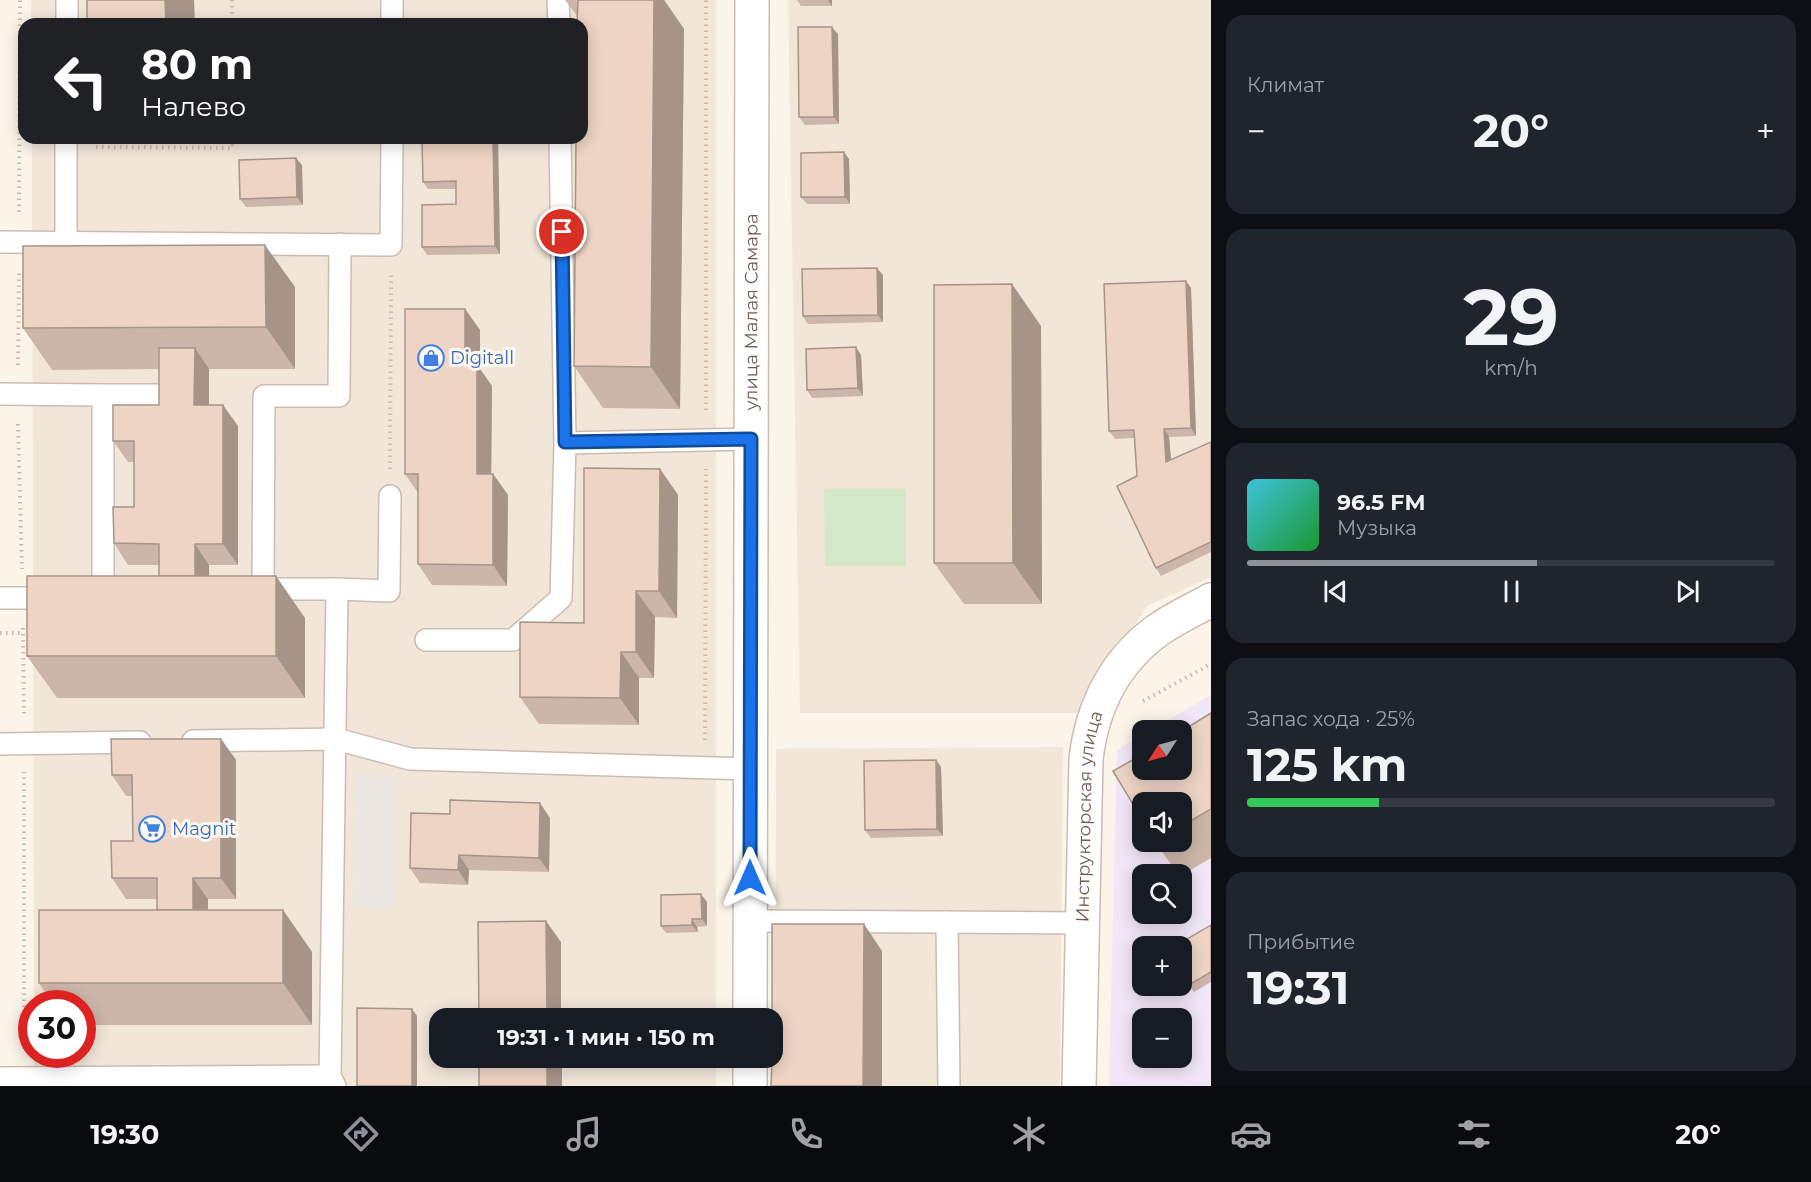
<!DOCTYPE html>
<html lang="ru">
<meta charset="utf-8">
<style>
body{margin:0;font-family:Montserrat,sans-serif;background:#20242c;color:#f1f3f6;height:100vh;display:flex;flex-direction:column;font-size:22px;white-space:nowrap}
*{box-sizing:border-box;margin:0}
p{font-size:20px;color:#9ea1a6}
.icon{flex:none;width:33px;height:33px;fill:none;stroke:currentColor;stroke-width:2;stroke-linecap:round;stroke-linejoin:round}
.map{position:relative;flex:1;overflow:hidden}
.details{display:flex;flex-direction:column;gap:15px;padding:15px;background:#0d0f14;width:600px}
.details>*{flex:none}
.top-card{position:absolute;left:18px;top:18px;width:570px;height:126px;border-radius:18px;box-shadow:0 3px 15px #0003;background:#202124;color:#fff;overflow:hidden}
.needle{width:39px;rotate:234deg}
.buttons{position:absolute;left:1132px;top:720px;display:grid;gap:12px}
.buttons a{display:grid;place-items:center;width:60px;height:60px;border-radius:12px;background:#171b24;box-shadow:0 3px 15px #0003;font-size:30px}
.speed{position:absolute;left:18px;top:990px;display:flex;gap:12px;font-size:30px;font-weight:700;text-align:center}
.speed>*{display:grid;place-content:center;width:78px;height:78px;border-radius:50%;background:#171b24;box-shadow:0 3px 15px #0003;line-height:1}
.speed .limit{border:9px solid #d22;background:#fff;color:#111}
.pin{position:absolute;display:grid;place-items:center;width:51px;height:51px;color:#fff;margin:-26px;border:3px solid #fff;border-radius:50%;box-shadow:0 2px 6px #0007}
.me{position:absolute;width:66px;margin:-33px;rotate:0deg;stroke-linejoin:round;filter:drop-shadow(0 0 4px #0008)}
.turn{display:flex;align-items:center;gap:21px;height:126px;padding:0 24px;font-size:27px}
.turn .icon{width:78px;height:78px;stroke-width:2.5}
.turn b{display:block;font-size:42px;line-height:51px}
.big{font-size:45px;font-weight:700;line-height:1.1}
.details .card{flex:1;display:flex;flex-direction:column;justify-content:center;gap:9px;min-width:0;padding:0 21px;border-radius:18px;background:#20242c}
.details .dial{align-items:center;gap:0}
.dial b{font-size:78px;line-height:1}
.song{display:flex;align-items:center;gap:18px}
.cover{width:72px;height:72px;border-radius:9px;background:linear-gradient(135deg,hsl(190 70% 55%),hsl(130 70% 35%))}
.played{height:6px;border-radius:3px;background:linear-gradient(90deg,#8c9099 55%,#363941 55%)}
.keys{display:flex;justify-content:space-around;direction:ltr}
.heat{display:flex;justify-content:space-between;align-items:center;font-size:33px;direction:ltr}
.charge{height:9px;border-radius:4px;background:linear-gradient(90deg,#34c759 25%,#363941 0)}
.trip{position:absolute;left:429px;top:1008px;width:354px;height:60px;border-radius:18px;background:#171b24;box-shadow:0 3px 15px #0003;font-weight:700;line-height:60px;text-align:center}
.tab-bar{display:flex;height:96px;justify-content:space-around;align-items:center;background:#090b0e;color:#9ea1a6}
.tab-bar .icon{width:42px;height:42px}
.tab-bar .current{color:#8c9099}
.tab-bar b{font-size:27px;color:#f1f3f6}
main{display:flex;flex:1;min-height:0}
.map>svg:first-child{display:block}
.residential{fill:#f1e6d8;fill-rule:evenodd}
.industrial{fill:#ece7e2}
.education{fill:#f1e6f7;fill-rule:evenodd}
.green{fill:#d5e7c9}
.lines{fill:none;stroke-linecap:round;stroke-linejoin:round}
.service-casing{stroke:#ccbcb0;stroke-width:24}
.minor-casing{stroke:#ccbcb0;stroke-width:36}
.path{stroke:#d2b7a7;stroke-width:4;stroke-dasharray:1.5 4.5;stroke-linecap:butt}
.service{stroke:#fff;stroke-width:21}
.minor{stroke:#fff;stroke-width:33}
.wall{fill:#ccb6a9}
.shaded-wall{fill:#a69489}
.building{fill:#edd4c4;stroke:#a69489;stroke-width:1.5}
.route-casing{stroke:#114b97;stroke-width:15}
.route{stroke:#1a73e8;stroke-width:10}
.labels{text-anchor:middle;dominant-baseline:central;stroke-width:6;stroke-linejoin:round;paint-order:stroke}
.street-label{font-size:18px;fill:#735b4f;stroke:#fdf8ef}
.shop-label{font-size:18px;fill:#366cbe;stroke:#fdf8ef;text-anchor:start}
</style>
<main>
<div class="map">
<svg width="1211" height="1086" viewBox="0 0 1211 1086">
<rect width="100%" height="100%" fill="#faf4e9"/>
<g class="residential">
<path d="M 31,0 L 716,0 L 716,1018 L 440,1018 L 440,1058 L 716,1058 L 716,1086 L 34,1086 L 34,1055 L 82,1054 L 82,1004 L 34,1003 L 32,138 L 582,138 L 582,24 L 31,24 ZM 355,775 L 394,908 L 353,906 Z"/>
<polygon points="788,0 1211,0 1211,577 1147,606 1080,713 800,713"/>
<polygon points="1063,747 1060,1086 775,1086 776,749"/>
</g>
<polygon class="industrial" points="355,775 397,776 395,908 353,907"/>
<path class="education" d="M 1211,695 L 1211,1086 L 1109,1086 L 1117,750 L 1143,735 L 1143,770 L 1182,770 L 1182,730 L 1151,730 ZM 1143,802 L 1182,802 L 1182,842 L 1143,842 ZM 1143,874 L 1182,874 L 1182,914 L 1143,914 ZM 1143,946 L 1182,946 L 1182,986 L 1143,986 ZM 1143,1018 L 1182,1018 L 1182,1058 L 1143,1058 Z"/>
<polygon class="green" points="824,489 906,489 906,566 825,566"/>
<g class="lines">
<g class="service-casing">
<g id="service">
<polyline points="558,0 559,24"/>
<polyline points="67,24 67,0"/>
<polyline points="392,24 392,0"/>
<polyline points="0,242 391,245 392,138"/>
<polyline points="66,243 66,138"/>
<polyline points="0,394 103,395 103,598 97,598"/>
<polyline points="103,395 156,395"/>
<polyline points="565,443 751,439"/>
<polyline points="337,589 389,591 390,496"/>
<polyline points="0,598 53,598"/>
<polyline points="426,640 513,640 561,598 565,443 560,138"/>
<polyline points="193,741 336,739 410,759 750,769"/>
<polyline points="0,744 140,742"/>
<polyline points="750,921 1082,923"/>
<polyline points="947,922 949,1086"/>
<polyline points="0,1078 330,1076"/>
<polyline points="335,1086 330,1076 337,589 263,589 264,396 339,396 340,244"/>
</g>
</g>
<g class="minor-casing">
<g id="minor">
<path id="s1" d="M 750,1018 L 752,0"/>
<polyline points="750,1086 750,1058"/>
<path id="s2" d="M 1079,1086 L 1086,759 C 1092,707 1115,661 1158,630 C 1175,618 1193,610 1211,600"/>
</g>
</g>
<g class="path">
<polyline points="232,0 232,24"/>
<polyline points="96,147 232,148 232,138"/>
<polyline points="19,212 20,0"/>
<polyline points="18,365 19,271"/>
<polyline points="706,410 706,0"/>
<polyline points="18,424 22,569"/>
<polyline points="390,469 391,275"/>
<polyline points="23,628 24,716"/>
<polyline points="0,633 23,633"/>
<polyline points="1143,701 1211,664"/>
<polyline points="705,740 706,469"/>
<polyline points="24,1049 24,772"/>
</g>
<use href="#service" class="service"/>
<use href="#minor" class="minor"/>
</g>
<g class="wall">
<polygon points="565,0 664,0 684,29 680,409 603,408 574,366 578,17"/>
<polygon points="797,0 832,0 832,6 801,6"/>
<polygon points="838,34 839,124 805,125 799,117"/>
<polygon points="422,138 498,138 500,254 427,255 422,247 456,204 456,189 428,189 423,182"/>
<polygon points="849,159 850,204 807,204 801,197"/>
<polygon points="302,165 303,205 246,207 240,199"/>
<polygon points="883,275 883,322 808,324 803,316"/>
<polygon points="1186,281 1191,288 1196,436 1169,437 1171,460 1211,442 1211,552 1161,576 1156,568 1137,476 1134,438 1115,439 1109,431"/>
<polygon points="295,287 295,369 209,369 209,405 238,426 238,565 209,565 209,576 305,618 305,698 57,698 27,656 159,576 159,565 128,565 114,543 134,507 134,462 128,462 113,441 159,405 159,369 52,370 23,328"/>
<polygon points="465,309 480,330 480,369 492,386 491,474 493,474 508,495 507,586 432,585 418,564 418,493 405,474"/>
<polygon points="1041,326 1042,604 964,604 934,563"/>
<polygon points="861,355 863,396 812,398 807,390"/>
<polygon points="660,469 678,495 677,618 655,617 654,678 639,678 639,725 539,724 520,697 584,623"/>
<polygon points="1211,713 1211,858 1182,875 1182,874 1178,874 1155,842 1182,842 1182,802"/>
<polygon points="221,739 236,760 236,899 208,899 208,910 283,910 312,952 312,1025 82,1025 82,1004 53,1004 39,983 157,910 157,899 126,899 112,878 133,841 132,796 126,796 112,775"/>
<polygon points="936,760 941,767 943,836 871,838 865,830"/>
<polygon points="550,818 549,872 469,870 468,885 420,883 410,868"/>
<polygon points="707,902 707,926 697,927 698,932 666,933 661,926"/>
<polygon points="1211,925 1211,982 1194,992 1189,985"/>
</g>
<g class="shaded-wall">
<polygon points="165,0 194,0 195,24 166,24"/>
<polygon points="654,0 664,0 684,29 680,409 651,367"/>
<polygon points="828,0 832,0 832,6"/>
<polygon points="832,27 838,34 839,124 834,117"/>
<polygon points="493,138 498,138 500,254 495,246"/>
<polygon points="844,152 849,159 850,204 845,197"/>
<polygon points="296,158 302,165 303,205 297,197"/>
<polygon points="265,245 295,287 295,369 266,327"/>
<polygon points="877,268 883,275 883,322 878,315"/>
<polygon points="1186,281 1191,288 1196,436 1191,428"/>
<polygon points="1012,284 1041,326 1042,604 1013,563"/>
<polygon points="465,309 480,330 480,369 492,386 491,496 477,474 465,365"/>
<polygon points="856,347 861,355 863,396 858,388"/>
<polygon points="195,348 209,369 209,426 194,405"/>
<polygon points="223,405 238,426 238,565 223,544"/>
<polygon points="1164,429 1169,437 1172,470 1166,462"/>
<polygon points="660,469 678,495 677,618 659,591"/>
<polygon points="493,474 508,495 507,586 493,565"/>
<polygon points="195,544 209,565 210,618 195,597"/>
<polygon points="276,576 305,618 305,698 276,656"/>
<polygon points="636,591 655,617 654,678 636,652"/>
<polygon points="621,652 639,678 639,725 620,698"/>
<polygon points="221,739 236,760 236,899 221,878"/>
<polygon points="936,760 941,767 943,836 937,829"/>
<polygon points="540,803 550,818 549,872 539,858"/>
<polygon points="459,855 469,870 468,885 458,870"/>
<polygon points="193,878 208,899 208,952 193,931"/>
<polygon points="701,894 707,902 707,926 702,919"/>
<polygon points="283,910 312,952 312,1025 283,983"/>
<polygon points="692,919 697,927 698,932 692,925"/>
<polygon points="546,921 561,942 561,1018 547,1018"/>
<polygon points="864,924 882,951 882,1086 863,1086"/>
<polygon points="412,1009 417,1016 417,1086 412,1086"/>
<rect x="547" y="1058" width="15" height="28"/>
</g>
<g class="building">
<polygon points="87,0 165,0 166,24 87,24"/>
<polygon points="578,0 654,0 651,367 574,366 576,138 582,138 582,24 577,24"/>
<polygon points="798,27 832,27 834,117 799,117"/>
<polygon points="422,138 493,138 495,246 422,247 422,205 456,204 456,181 423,182"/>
<polygon points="844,152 845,197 801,197 801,153"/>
<polygon points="296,158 297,197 240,199 239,160"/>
<polygon points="265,245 266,327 23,328 23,246"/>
<polygon points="877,268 878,315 803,316 802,269"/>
<polygon points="1186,281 1191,428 1164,429 1166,462 1211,442 1211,542 1156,568 1117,486 1137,476 1134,430 1109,431 1104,284"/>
<polygon points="1012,284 1013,563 934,563 934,285"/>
<polygon points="405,309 465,309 465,365 477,365 477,474 493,474 493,565 418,564 418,474 405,474"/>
<polygon points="856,347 858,388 807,390 806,349"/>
<polygon points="159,348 195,348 194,405 223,405 223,544 195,544 195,576 159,576 159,544 114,543 113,507 134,507 134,441 113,441 113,405 159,405"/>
<polygon points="584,468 660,469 659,591 636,591 636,652 621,652 620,698 520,697 520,622 584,623"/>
<rect x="27" y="576" width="249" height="80"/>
<polygon points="1211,713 1211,809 1182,826 1182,802 1143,802 1143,821 1113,771 1143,754 1143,770 1182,770 1182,731"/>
<polygon points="111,739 221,739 221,878 193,878 193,910 157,910 157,878 112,878 111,841 133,841 132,775 112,775"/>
<polygon points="936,760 937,829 865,830 864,761"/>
<polygon points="450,800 540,803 539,858 459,855 458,870 410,868 411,813 450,814"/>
<polygon points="701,894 702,919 692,919 692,925 661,926 661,895"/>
<rect x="39" y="910" width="244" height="73"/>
<polygon points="546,921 547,1018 479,1018 478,922"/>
<polygon points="772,924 864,924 863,1086 771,1086 772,1058"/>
<polygon points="1211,925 1211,972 1189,985 1182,972 1182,946 1175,946"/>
<polygon points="357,1008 412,1009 412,1086 357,1086"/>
<rect x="479" y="1058" width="68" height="28"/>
</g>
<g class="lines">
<g class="route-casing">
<polyline id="route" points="562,232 565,442 751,439 750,878"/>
</g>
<use href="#route" class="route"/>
</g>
<defs>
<g id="shop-ring" transform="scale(1.35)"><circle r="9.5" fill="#fdf8ef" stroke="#3f7fe0" stroke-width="1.5"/><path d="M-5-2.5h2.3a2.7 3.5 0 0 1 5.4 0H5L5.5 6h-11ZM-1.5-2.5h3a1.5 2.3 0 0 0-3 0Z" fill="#3f7fe0"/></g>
<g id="supermarket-ring" transform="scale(1.35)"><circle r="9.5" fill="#fdf8ef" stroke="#3f7fe0" stroke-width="1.5"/><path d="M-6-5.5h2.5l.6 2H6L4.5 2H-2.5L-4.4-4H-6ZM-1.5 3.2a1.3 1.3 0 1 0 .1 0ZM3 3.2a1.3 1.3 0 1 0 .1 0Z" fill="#3f7fe0"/></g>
</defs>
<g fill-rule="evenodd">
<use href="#shop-ring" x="431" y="358"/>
<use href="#supermarket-ring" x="152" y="829"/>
</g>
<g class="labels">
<g class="street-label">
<text stroke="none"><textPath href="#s1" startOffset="706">улица Малая Самара</textPath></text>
<text stroke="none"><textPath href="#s2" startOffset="270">Инструкторская улица</textPath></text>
</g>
<g class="shop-label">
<text x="450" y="358">Digitall</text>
<text x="172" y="829">Magnit</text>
</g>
</g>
</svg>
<div class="buttons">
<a><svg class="needle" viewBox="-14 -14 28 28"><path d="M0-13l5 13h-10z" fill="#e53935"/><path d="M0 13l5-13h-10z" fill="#9ea1a6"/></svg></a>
<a><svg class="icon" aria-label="sound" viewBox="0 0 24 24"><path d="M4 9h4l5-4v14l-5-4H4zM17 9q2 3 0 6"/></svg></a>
<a><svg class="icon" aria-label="search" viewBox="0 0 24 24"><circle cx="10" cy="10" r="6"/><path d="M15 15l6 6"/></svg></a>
<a>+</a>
<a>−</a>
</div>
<div class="speed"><div class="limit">30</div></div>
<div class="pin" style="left:562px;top:232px;background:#d93025"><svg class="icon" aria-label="arrive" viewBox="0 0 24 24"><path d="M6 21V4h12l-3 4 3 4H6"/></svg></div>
<svg class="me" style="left:750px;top:878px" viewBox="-20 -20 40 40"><path d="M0-17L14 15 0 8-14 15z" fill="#1a73e8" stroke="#fff" stroke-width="4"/></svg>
<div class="trip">19:31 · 1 мин · 150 m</div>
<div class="top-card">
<div class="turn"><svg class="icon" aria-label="left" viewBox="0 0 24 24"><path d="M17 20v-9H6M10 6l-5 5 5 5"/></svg><div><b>80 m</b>Налево</div></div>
</div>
</div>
<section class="details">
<div class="card"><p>Климат</p>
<div class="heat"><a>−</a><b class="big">20°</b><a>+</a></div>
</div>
<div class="card dial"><b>29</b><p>km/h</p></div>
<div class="card">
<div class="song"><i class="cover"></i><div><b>96.5 FM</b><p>Музыка</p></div></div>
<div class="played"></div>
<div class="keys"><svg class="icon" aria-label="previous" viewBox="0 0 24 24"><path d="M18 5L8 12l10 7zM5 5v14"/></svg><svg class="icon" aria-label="pause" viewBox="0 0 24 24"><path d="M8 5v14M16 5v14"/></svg><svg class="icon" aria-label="next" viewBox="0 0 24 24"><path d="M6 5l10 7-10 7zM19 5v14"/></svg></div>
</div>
<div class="card"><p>Запас хода · 25%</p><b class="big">125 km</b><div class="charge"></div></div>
<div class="card"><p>Прибытие</p><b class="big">19:31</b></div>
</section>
</main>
<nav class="tab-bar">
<b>19:30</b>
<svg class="icon current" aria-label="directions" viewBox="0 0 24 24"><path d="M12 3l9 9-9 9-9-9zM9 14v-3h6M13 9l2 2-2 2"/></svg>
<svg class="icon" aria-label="music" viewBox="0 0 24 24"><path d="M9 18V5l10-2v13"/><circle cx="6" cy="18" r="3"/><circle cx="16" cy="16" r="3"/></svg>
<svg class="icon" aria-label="phone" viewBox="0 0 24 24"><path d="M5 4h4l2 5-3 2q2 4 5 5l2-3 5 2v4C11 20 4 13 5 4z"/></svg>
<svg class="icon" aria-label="climate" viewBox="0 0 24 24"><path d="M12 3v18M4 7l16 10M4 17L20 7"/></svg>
<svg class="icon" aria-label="car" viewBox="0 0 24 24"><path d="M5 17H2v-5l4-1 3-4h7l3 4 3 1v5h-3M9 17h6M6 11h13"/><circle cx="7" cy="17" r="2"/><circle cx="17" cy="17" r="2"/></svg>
<svg class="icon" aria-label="filters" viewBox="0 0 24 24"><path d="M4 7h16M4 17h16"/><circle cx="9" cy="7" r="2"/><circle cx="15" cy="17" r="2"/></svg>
<b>20°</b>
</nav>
